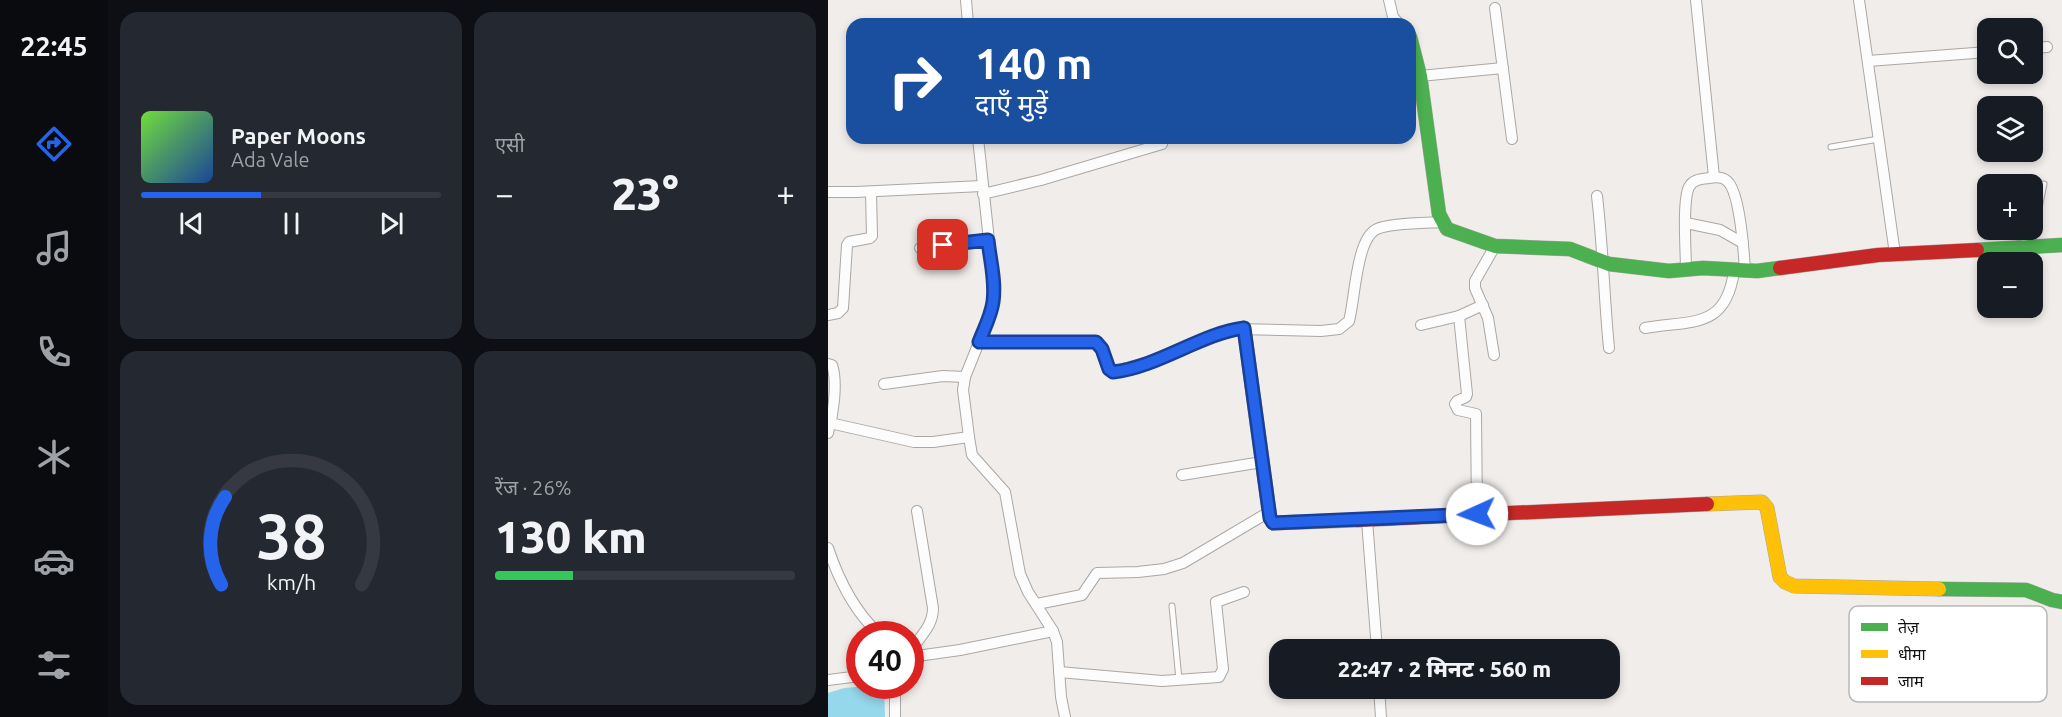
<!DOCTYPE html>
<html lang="hi">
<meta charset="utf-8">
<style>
body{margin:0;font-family:Ubuntu,"Noto Sans Devanagari",sans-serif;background:#242831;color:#f1f3f6;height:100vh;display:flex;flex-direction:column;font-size:22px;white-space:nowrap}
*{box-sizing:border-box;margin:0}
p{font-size:20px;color:#9ea1a6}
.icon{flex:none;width:33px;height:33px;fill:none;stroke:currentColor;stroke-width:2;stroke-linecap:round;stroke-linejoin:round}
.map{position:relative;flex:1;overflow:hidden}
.sheet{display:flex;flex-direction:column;gap:12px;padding:12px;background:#0d0f14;width:720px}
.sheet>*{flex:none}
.hud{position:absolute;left:18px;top:18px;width:570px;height:126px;border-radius:18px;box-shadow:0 3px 9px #0003;background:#1a4fa0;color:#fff;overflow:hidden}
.buttons{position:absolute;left:1149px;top:18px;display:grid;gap:12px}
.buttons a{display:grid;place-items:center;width:66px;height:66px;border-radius:12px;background:#171b24;box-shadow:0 3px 9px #0003;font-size:30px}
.speed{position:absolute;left:18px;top:621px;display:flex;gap:12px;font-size:30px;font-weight:700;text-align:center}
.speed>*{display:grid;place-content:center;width:78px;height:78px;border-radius:50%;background:#171b24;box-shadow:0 3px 9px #0003;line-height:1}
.speed .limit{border:9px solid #d22;background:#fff;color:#111}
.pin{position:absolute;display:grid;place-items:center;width:51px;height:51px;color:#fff;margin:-26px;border-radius:12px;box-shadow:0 3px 9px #0006}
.me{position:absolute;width:66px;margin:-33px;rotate:268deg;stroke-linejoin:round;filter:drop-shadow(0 0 4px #0008)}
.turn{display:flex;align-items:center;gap:21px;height:126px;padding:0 30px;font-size:27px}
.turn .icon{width:78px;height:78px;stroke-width:2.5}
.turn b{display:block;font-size:42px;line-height:51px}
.big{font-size:45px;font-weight:800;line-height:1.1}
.sheet .card{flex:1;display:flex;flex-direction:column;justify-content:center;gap:9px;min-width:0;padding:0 21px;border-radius:18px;background:#242831}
.sheet .dial{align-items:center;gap:0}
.dial svg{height:156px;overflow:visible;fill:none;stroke:#363941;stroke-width:7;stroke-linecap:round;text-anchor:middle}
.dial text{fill:#f1f3f6;stroke:none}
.song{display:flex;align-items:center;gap:18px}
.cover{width:72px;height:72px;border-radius:9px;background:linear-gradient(135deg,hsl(100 70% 55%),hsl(220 70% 35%))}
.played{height:6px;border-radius:3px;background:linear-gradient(90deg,#2563eb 40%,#363941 40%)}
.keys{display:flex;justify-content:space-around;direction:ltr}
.heat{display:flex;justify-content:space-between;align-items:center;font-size:33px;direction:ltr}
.charge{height:9px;border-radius:4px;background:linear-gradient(90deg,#34c759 26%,#363941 0)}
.sheet .tiles{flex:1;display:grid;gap:12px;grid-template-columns:repeat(2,1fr)}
.trip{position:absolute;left:441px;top:639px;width:351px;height:60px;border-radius:18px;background:#171b24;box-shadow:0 3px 9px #0003;font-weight:800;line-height:60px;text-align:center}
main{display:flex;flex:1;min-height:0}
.tab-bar{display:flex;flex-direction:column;width:108px;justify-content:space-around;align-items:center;background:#090b0e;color:#9ea1a6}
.tab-bar .icon{width:42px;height:42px}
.tab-bar .on{color:#2563eb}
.tab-bar b{font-size:27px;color:#f1f3f6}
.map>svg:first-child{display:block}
.water{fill:#95d7eb}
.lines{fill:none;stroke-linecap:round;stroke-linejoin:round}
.lane-casing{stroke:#aaa7a5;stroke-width:7}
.street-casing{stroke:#aaa7a5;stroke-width:12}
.fast-casing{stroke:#aaa7a5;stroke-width:15}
.slow-casing{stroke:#aaa7a5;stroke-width:15}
.jam-casing{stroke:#aaa7a5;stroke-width:15}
.lane{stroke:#fdfcfc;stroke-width:5}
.street{stroke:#fdfcfc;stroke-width:10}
.fast{stroke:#4caf50;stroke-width:14}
.slow{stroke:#ffc107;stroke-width:14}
.jam{stroke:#c62828;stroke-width:14}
.route-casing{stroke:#184099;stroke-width:15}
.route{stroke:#2563eb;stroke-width:10}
.key{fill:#fff;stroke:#b8b8b7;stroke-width:1.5}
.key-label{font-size:16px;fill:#13110f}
</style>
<main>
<nav class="tab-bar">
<b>22:45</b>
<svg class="icon on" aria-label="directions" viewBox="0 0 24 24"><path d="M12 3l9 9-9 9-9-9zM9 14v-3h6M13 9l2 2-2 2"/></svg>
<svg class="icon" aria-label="music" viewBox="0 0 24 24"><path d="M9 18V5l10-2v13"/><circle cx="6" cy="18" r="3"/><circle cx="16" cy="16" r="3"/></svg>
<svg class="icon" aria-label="phone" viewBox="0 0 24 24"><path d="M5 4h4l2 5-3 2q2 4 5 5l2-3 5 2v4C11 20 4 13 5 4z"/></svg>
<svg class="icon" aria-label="climate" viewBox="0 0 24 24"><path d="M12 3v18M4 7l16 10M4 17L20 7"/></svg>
<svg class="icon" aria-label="car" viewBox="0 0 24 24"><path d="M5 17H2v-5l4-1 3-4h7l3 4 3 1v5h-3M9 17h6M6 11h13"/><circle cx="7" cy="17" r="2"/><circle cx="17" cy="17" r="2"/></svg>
<svg class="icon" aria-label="filters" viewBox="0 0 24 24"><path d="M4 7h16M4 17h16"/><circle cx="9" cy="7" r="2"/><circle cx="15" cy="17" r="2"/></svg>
</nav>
<section class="sheet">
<div class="tiles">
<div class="card">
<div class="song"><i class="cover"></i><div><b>Paper Moons</b><p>Ada Vale</p></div></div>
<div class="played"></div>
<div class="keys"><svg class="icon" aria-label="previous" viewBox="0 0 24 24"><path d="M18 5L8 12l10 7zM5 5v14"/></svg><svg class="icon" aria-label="pause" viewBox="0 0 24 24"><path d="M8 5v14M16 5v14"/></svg><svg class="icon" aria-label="next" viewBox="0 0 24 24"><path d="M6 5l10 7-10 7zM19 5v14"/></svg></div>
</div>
<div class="card"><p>एसी</p>
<div class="heat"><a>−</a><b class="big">23°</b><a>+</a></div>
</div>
<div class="card dial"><svg viewBox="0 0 100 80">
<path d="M14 69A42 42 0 1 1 86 69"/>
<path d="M14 69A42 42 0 0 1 16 24" stroke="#2563eb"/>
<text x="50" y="56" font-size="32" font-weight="700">38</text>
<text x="50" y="72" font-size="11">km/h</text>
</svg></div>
<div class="card"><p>रेंज · 26%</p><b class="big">130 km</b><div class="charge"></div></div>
</div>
</section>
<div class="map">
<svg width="1234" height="717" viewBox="0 0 1234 717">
<rect width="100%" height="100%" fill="#f0edea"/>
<polygon class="water" points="40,686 56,686 57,717 0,717 0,693 16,688"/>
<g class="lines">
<g class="lane-casing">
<g id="lane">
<polyline points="1003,147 1051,139"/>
<polyline points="1204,227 1209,218 1216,184"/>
<polyline points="1193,246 1203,230"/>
<polyline points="344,606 351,680"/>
</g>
</g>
<g class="street-casing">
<g id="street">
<polyline points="138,0 140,24"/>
<polyline points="561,0 565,17 571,24"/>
<polyline points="868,0 886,177"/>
<polyline points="1031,0 1067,254"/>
<polyline points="667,8 684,139"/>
<polyline points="1204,48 1219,47"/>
<polyline points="1040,61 1160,52"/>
<polyline points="592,76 675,68"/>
<polyline points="150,138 166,287 162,315 137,377 135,390 141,437 144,455 177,492 192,574 200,592 225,631 229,642 233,697 237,717"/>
<polyline points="0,192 28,192 154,186"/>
<polyline points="155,194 213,180 334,144"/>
<path d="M 769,196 C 775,247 776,297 781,348"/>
<polyline points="858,223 892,230 915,243"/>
<polyline points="92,248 160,240"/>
<path d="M 858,270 C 858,252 854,201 861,187 C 865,179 874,179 881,178 C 887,177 895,177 899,181 C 912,191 916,254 917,271"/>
<polyline points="0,315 10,313 15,308 19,245 21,242 42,238 44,236 43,192"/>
<polyline points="631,316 639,394 638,397 629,401 627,404 630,410 648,414 649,514"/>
<polyline points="593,325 631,316 655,305"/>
<path d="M 817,328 C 865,320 898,329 906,271"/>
<path d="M 151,342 L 268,343 L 274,349 L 281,369 L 285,372 L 337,357 L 407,329 L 493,331 L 511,329 L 521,321 C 527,300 528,238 549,229 C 562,223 599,223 615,222"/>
<polyline points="666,355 660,318 647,288 647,281 667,246"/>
<path d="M 0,364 L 4,365 C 10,383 5,415 0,433"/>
<polyline points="56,384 115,376 137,377"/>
<polyline points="2,423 86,442 105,442 141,437"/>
<polyline points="354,475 434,462"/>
<polyline points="539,520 549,650"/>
<path d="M 0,548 C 11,581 26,611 51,634"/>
<polyline points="209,604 254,595 269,573 310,572 336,569 355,563 441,512"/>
<path d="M 82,652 C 91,637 105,627 105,608 L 89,511"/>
<polyline points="82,657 132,650 225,631"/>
<polyline points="231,672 334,681 391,677 395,669 388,602 416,592"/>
<polyline points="0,680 32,676"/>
<polyline points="551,688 553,717"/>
<polyline points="67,717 67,686"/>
</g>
</g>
<g class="fast-casing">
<g id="fast">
<polyline points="582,37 592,76 611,214 619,229 667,246 742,249 781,264 841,271 875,268 929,271 952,268"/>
<polyline points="1149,250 1234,245"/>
<polyline points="1111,589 1198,590 1224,600 1234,602"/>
</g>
</g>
<g class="slow-casing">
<g id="slow">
<polyline points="416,328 442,518 445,523 530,520"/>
<polyline points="879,504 934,502 939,508 952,577 957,582 966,586 1111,589"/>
</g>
</g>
<g class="jam-casing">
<g id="jam">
<polyline points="952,268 1050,255 1149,250"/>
<polyline points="530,520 879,504"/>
</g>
</g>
<use href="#lane" class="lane"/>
<use href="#street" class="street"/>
<use href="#fast" class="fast"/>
<use href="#slow" class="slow"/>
<use href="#jam" class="jam"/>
</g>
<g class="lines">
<g class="route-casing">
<path id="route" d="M 115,245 L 160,240 C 162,260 168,281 165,302 C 163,316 156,329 151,342 L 268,342 L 274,349 L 281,369 L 285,372 C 330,367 374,333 416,328 L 442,518 L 445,523 L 649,514"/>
</g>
<use href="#route" class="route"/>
</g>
<rect x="1021" y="606" width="198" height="96" rx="9" class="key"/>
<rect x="1033" y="623" width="27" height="8" fill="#4caf50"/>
<rect x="1033" y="650" width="27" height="8" fill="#ffc107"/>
<rect x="1033" y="677" width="27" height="8" fill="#c62828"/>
<g class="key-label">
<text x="1070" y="633">तेज़</text>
<text x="1070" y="660">धीमा</text>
<text x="1070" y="687">जाम</text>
</g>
</svg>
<div class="buttons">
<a><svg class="icon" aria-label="search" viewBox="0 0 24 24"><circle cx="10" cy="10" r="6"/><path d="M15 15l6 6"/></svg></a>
<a><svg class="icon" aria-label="layers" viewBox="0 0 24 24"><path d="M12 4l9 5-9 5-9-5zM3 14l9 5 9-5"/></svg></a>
<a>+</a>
<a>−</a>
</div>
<div class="speed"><div class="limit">40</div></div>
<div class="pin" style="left:115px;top:245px;background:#d93025"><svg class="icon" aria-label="arrive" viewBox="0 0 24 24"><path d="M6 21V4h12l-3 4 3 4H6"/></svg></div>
<svg class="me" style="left:649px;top:514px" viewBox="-20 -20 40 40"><circle r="19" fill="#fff"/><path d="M0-13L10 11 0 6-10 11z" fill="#2563eb"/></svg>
<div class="trip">22:47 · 2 मिनट · 560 m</div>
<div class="hud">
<div class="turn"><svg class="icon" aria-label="right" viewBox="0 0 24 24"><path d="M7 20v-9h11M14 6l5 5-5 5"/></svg><div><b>140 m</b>दाएँ मुड़ें</div></div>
</div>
</div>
</main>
